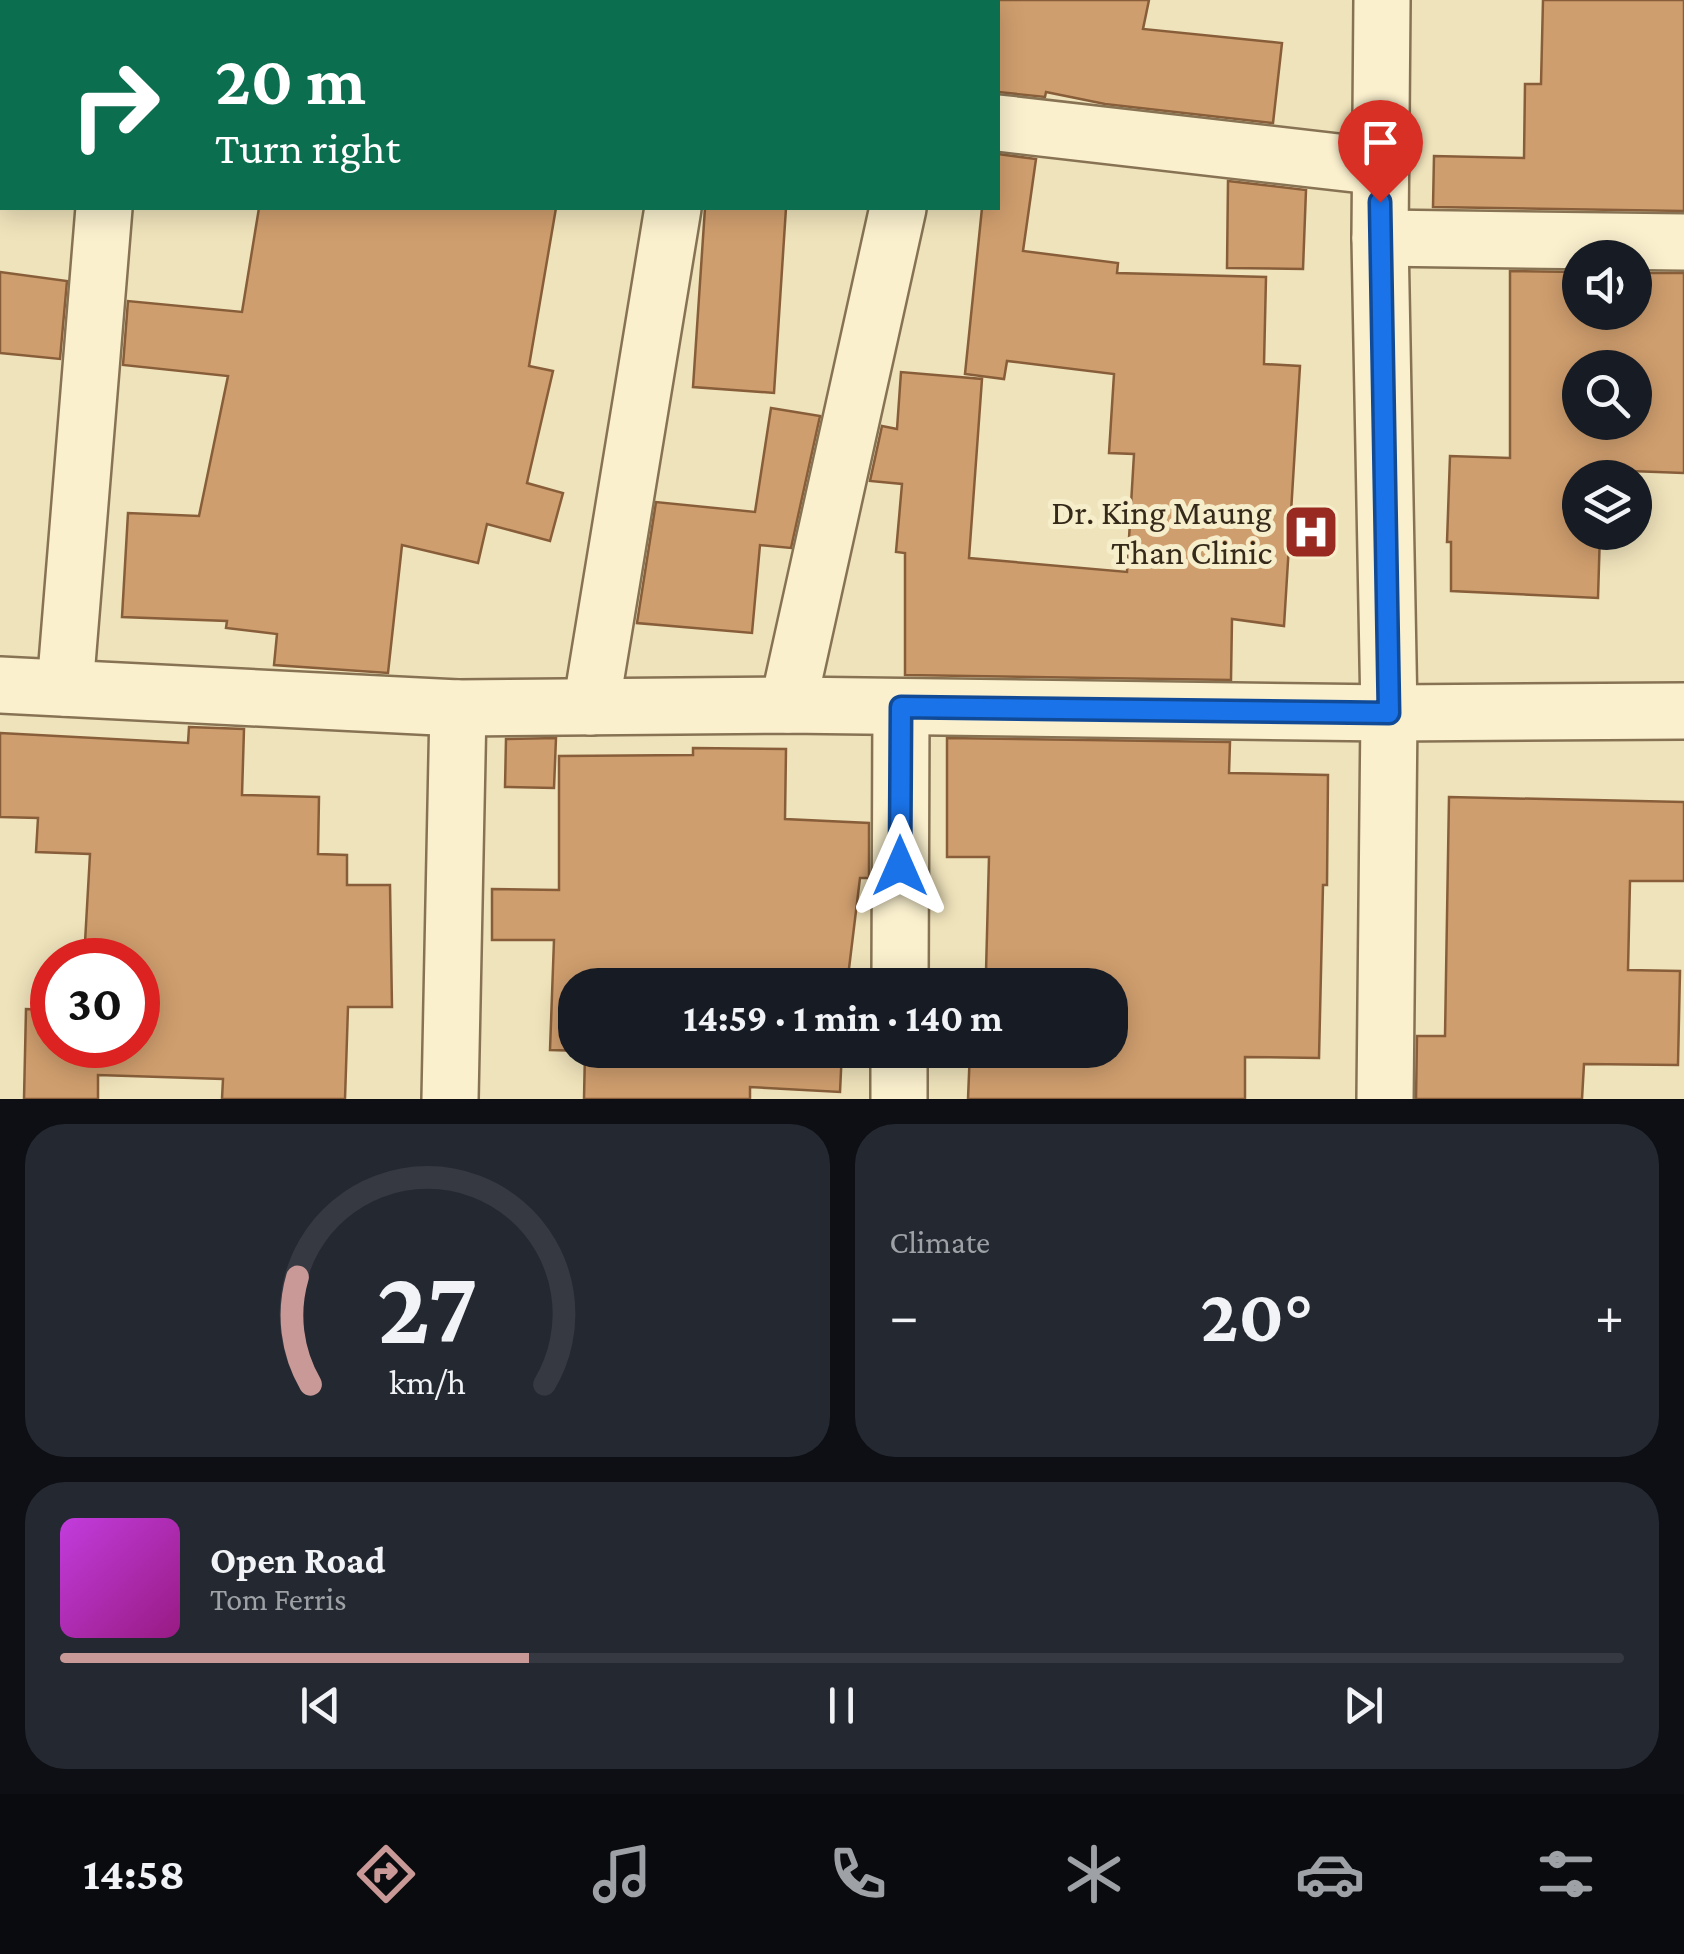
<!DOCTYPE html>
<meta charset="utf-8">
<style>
body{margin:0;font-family:"Crimson Pro",serif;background:#242831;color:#f1f3f6;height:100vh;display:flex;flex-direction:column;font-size:38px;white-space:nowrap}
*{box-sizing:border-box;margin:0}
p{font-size:32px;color:#9ea1a6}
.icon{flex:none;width:55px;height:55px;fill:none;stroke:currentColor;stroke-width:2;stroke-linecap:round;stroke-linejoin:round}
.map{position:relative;height:1099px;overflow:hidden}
.sheet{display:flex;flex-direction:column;gap:25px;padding:25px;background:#0d0f14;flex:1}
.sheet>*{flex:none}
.banner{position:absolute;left:0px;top:0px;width:1000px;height:210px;box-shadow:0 5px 25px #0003;background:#0b6e4f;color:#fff;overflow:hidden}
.tools{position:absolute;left:1562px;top:240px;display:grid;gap:20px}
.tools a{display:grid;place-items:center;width:90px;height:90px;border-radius:50%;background:#171b24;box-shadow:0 5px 25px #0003;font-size:50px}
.speed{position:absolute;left:30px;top:938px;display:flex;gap:20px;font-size:50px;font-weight:700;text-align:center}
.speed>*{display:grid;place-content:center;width:130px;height:130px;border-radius:50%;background:#171b24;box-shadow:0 5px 25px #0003;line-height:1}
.speed .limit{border:15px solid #d22;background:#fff;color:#111}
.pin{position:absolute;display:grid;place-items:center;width:85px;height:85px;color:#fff;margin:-102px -42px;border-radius:50% 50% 50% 0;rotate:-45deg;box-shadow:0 0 10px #0007}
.pin .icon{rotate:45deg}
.me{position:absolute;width:110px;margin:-55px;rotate:0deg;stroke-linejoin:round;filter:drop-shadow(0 0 8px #0008)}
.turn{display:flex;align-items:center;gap:35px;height:210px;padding:0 50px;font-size:45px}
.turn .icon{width:130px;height:130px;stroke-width:2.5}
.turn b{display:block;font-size:70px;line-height:85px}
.big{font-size:75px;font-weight:700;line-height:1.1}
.sheet .widget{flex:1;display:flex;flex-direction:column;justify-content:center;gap:15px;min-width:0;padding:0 35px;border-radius:40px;background:#242831}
.sheet .dial{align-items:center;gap:0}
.dial svg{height:260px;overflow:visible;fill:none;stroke:#363941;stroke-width:7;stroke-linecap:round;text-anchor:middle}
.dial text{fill:#f1f3f6;stroke:none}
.song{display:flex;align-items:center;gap:30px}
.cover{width:120px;height:120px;border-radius:15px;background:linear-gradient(135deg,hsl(290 70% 55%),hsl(310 70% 35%))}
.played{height:10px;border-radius:5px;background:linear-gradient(90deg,#c99997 30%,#363941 30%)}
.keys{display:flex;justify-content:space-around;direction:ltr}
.heat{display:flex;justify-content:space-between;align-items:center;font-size:55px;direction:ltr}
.sheet .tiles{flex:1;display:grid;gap:25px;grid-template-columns:1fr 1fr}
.widget:last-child{grid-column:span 2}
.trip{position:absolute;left:558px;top:968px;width:570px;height:100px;border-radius:40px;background:#171b24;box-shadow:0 5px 25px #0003;font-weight:700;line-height:100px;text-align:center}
.dock{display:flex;height:160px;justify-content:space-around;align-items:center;background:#090b0e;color:#9ea1a6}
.dock .icon{width:70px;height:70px}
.dock .current{color:#c99997}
.dock b{font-size:45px;color:#f1f3f6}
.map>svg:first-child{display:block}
.building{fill:#cf9e6e;stroke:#875e39;stroke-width:2.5;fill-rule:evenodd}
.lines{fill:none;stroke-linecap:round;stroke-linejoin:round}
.minor-casing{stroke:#877354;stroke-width:60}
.minor{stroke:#faf0ce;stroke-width:55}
.route-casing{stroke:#114b97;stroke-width:25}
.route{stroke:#1a73e8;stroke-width:18}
.labels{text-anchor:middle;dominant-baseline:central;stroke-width:10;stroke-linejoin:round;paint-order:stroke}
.poi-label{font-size:35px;fill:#35291a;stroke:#f6edca;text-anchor:end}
</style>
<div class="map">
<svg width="1684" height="1099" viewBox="0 0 1684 1099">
<rect width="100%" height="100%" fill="#efe3bb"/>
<g class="building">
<polygon points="998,0 1149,0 1143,29 1282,43 1273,123 1105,104 1046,92 1045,97 998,92"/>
<polygon points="1543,0 1684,0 1684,211 1433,207 1434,156 1524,158 1525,84 1541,84"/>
<polygon points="998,154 1036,159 1023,251 1118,263 1117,273 1266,277 1264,364 1300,366 1284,626 1232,619 1231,680 905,675 905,553 896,552 902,484 870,481 882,426 897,429 901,372 982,379 969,558 1127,572 1134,454 1109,453 1114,374 1007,361 1004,379 965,374 982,208 998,208"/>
<polygon points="1228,181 1306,190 1303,269 1227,268"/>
<polygon points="259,208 556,208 529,366 553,371 527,483 563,493 550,541 487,524 478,563 402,545 388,673 274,665 277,634 226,628 227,621 122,617 128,513 199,516 228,376 123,365 128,301 242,312"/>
<polygon points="705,208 786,208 774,393 693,387"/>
<path d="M 1510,271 L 1580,272 L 1580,312 L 1635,312 L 1635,273 L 1684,273 L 1684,473 L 1603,470 L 1603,478 L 1580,478 L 1580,532 L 1600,532 L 1598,598 L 1451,591 L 1451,542 L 1447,542 L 1450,456 L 1510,458 ZM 1580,368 L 1635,368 L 1635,422 L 1580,422 Z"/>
<polygon points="0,272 67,281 60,359 0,353"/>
<polygon points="771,408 820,416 791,548 760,545 752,633 637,623 656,502 755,512"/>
<polygon points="189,727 244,729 242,795 319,797 318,854 347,855 347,885 390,885 392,1007 348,1007 345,1099 222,1099 223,1079 98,1075 98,1099 24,1099 26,1009 52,1010 52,1045 138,1045 138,960 84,960 90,854 36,852 38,818 0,817 0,733 188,743"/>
<polygon points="556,738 554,788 505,787 506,739"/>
<polygon points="947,738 1230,742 1229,773 1328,775 1327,885 1323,885 1319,1058 1245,1057 1245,1099 968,1099 970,1050 1110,1050 1110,985 973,985 973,972 986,972 989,857 947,857"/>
<polygon points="693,748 786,749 785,819 869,823 869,878 860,878 847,985 575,985 575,1050 842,1050 840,1092 750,1087 750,1099 584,1099 585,1051 550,1050 554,940 492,940 492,889 559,890 559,756 693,755"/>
<polygon points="1449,797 1684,802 1684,881 1630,881 1628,970 1680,971 1678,1065 1584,1064 1582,1099 1416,1099 1417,1036 1445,1036"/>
</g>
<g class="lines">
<g class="minor-casing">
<g id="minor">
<polyline points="116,0 134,2"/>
<polyline points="1382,0 1380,238 1389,713 1385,1099"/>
<polyline points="706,2 707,0"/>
<polyline points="939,2 939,0"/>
<polyline points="998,123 1381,167"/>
<polyline points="1380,238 1684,242"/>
<polyline points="0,685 458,708 788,705 1389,713 1684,711"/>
<polyline points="65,688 104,208"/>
<polyline points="788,705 898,208"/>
<polyline points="591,707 673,208"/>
<polyline points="900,985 901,707"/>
<polyline points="450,1099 458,708"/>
<polyline points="899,1099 899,1050"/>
</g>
</g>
<use href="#minor" class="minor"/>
</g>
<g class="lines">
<g class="route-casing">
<polyline id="route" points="900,866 901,707 1389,713 1380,202"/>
</g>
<use href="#route" class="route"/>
</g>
<defs>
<g id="hospital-square" transform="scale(2.875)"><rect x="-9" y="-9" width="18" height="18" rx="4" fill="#982a22" stroke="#f6edca"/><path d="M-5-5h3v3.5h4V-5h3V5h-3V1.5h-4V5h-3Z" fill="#fff"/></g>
</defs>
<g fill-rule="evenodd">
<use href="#hospital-square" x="1311" y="532"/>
</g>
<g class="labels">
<g class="poi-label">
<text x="1272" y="512">Dr. King Maung<tspan x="1272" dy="40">Than Clinic</tspan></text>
</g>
</g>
</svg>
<div class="tools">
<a><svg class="icon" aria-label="sound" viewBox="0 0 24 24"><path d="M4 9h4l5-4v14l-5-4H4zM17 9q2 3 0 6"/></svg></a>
<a><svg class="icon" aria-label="search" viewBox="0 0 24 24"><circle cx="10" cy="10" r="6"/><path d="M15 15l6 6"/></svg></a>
<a><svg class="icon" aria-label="layers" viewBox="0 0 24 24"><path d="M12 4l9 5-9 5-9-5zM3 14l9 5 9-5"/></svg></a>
</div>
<div class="speed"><div class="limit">30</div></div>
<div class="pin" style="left:1380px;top:202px;background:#d93025"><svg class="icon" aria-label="arrive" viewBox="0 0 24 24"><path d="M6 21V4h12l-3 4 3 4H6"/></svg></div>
<svg class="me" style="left:900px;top:866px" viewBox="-20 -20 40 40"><path d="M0-17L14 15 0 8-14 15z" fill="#1a73e8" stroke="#fff" stroke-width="4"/></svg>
<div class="trip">14:59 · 1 min · 140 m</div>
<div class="banner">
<div class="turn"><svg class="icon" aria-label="right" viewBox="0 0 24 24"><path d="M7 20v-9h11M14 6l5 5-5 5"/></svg><div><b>20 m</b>Turn right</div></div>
</div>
</div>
<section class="sheet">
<div class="tiles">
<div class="widget dial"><svg viewBox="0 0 100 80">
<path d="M14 69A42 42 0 1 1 86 69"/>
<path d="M14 69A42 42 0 0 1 10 36" stroke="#c99997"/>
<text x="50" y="56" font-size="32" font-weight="700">27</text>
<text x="50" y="72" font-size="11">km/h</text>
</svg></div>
<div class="widget"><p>Climate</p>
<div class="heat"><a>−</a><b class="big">20°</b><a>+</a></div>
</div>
<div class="widget">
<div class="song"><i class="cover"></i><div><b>Open Road</b><p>Tom Ferris</p></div></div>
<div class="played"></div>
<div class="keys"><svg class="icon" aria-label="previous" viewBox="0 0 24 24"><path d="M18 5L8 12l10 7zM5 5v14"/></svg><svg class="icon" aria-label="pause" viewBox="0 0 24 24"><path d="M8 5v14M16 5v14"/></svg><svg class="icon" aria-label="next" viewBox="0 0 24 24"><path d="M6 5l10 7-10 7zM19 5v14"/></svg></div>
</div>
</div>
</section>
<nav class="dock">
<b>14:58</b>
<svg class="icon current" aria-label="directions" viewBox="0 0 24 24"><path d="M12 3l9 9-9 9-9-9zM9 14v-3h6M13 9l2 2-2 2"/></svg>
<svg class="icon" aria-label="music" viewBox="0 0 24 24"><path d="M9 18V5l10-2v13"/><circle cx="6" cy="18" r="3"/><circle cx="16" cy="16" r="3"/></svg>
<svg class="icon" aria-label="phone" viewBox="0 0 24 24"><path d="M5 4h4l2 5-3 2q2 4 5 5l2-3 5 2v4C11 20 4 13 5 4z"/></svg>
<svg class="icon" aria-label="climate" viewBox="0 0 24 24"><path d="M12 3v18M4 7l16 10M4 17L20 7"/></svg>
<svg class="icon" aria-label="car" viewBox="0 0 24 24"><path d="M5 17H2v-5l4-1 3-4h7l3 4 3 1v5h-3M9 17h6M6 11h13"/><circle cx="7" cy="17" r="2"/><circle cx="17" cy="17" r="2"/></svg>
<svg class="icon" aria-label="filters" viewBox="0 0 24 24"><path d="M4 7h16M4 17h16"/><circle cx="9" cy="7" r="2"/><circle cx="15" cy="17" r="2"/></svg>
</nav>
